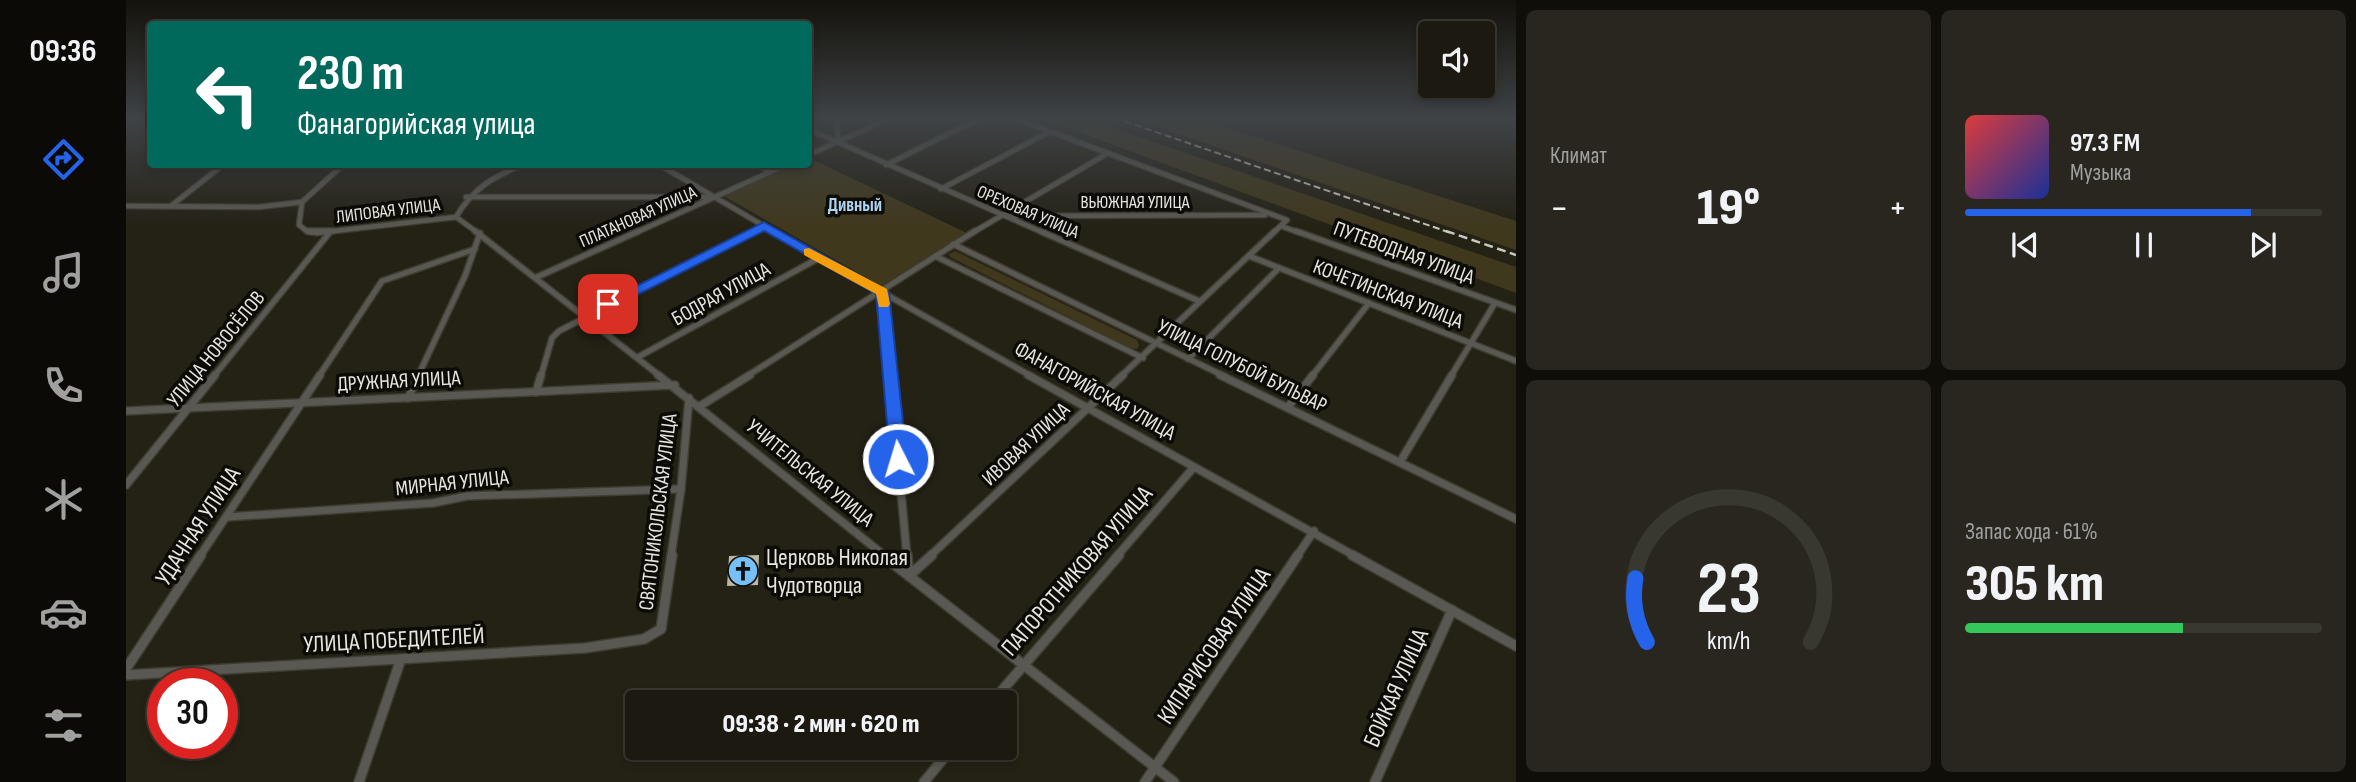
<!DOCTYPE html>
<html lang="ru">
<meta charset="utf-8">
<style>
body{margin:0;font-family:"Sofia Sans Condensed",sans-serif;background:#28261e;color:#f1f3f6;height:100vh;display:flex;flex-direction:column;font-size:26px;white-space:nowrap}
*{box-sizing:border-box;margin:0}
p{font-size:23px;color:#a0a09f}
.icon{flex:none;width:38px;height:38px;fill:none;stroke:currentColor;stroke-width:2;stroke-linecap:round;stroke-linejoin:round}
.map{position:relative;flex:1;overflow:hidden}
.details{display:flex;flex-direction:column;gap:10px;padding:10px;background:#0f0e09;width:840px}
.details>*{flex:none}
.guide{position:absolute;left:21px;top:21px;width:665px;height:147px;border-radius:7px;box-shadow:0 4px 10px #0003,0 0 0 2px #393830;background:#00695c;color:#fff;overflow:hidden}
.buttons{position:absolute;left:1292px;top:21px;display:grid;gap:14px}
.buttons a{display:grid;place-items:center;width:77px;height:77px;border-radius:7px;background:#1b1910;box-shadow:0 4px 10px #0003,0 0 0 2px #393830;font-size:35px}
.speed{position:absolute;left:21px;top:668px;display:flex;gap:14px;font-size:35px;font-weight:700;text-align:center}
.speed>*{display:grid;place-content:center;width:91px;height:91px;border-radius:50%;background:#1b1910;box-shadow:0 4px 10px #0003,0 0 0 2px #393830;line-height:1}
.speed .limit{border:10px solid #d22;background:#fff;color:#111}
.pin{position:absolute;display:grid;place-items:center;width:60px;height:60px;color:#fff;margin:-30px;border-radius:14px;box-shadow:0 4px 10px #0006}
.me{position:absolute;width:77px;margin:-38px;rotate:355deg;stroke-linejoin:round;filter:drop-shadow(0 0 5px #0008)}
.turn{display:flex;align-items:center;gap:24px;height:147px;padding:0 35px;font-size:32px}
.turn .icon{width:91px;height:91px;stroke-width:2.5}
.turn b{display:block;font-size:49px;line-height:60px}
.big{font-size:52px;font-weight:800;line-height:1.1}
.details .widget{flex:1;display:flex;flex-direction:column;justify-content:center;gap:10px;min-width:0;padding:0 24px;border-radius:10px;background:#28261e}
.details .dial{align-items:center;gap:0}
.dial svg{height:182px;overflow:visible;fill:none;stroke:#393830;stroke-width:7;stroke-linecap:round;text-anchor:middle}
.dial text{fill:#f1f3f6;stroke:none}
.song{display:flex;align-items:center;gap:21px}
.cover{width:84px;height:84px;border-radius:10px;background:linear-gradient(135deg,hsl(0 70% 55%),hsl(230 70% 35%))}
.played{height:7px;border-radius:4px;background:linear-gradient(90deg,#2563eb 80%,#393830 80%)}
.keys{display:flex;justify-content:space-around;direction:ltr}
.heat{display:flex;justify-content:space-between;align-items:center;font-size:38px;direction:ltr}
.charge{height:10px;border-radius:5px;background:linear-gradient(90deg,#34c759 61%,#393830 0)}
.details .tiles{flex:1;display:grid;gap:10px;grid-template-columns:repeat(2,1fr)}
.trip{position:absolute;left:499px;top:690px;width:392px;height:70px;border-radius:7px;background:#1b1910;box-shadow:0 4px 10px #0003,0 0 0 2px #393830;font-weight:800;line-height:70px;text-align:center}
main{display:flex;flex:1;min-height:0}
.dock{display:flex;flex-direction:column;width:126px;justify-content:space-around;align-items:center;background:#0b0a06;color:#a0a09f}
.dock .icon{width:49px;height:49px}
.dock .current{color:#2563eb}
.dock b{font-size:32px;color:#f1f3f6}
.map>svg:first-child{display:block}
.green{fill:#40381d}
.building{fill:#bbb7a8}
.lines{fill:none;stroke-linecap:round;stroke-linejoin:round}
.minor-far3-casing{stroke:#3f3d31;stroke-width:7}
.minor-far2-casing{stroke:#3f3d31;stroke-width:8}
.minor-far1-casing{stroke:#3f3d31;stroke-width:10}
.minor-casing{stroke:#3f3d31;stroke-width:12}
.minor-far3{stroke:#5a5852;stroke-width:4.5}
.minor-far2{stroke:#5a5852;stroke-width:5}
.minor-far1{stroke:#5a5852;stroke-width:7}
.minor{stroke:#5a5852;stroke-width:9}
.rail-far1{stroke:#c9c7bf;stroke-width:2;stroke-dasharray:7 3.5;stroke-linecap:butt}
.rail{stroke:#c9c7bf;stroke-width:2.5;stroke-dasharray:9 4.5;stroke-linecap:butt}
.route{fill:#2563eb;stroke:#184099;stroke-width:2}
.slow{fill:#f59e0b}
.labels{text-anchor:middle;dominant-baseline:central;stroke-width:7;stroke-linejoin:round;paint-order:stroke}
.far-street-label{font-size:18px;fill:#e8e6df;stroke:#0c0b06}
.far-neighbourhood-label{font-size:19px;font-weight:bold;fill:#aed4f4;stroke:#0c0b06}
.street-label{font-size:21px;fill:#e8e6df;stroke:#0c0b06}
.near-street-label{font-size:24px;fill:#e8e6df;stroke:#0c0b06}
.near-poi-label{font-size:24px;fill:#e8e6df;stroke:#0c0b06;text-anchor:start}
</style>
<main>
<nav class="dock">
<b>09:36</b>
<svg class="icon current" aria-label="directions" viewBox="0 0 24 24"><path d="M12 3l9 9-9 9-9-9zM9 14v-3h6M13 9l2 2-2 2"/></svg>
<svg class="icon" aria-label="music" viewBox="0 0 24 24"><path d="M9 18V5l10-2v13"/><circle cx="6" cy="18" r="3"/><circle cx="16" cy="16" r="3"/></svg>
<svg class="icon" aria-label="phone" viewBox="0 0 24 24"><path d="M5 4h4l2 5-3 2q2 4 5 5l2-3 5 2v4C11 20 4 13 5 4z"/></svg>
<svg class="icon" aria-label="climate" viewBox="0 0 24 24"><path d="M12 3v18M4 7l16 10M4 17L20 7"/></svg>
<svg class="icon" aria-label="car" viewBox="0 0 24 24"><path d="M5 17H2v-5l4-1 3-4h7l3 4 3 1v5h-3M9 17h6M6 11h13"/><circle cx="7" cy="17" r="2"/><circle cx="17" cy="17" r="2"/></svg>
<svg class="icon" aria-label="filters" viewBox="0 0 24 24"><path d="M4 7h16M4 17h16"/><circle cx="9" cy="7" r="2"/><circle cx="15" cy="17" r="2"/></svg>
</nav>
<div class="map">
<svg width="1390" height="782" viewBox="0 0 1390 782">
<rect width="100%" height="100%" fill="#242115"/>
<g class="green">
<polygon points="914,118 958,118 1390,267 1390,293"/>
<polygon points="1006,118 1071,118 1390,221 1390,250"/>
<polygon points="683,158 841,233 755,286 596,195 664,165 682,164"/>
<polygon points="829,251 1011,340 1013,346 1011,349 1004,348 824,257 823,254"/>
</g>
<polygon class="building" points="633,555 632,585 601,586 603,556"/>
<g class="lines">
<g class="minor-far3-casing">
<g id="minor-far3">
<polyline points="710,118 712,142"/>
<polyline points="888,118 1161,220 1147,233"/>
<polyline points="682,129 918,233"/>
<polyline points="682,155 765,118"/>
<polyline points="532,164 650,233"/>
<polyline points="630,164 645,172"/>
<polyline points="760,165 854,118"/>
<polyline points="815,189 923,132"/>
<polyline points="340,197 587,197"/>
<polyline points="176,202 173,225 182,232 191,233"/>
<polyline points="176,202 218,164"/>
<polyline points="0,206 133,207 176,202"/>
<polyline points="45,206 98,164"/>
<polyline points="881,216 1139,215"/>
<polyline points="330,217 352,233"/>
<path d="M 330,217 C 347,188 368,176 399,164"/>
<polyline points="1155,226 1174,233"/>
<polyline points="191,233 330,217"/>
<polyline points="509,233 662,164"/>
<polyline points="624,233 638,226"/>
<polyline points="846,233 982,153"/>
</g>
</g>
<g class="minor-far2-casing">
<g id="minor-far2">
<polyline points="181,231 207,231"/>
<polyline points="349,231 534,376"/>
<polyline points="647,231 905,376"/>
<polyline points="914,231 1073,301"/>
<polyline points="1170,231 1390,310"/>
<polyline points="827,244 1098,376"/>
<polyline points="809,256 1017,358"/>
<polyline points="1123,256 1390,361"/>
<polyline points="411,277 513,231"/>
<polyline points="756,292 764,376"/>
<polyline points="512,357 693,258"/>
<polyline points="1062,359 1153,268"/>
<polyline points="88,376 204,232"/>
<polyline points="193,376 256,281 349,249"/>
<polyline points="292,376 339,276 354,233"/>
<polyline points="415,376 426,338 433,331 628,231"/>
<polyline points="621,376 849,231"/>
<polyline points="995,376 1149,231"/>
<polyline points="1186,376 1243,303"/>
<polyline points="1325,376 1369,303"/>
</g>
</g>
<g class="minor-far1-casing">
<g id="minor-far1">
<polyline points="532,375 759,556"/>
<polyline points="764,375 781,556"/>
<polyline points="902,375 1229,556"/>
<polyline points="1094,375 1390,519"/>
<polyline points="410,392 415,375"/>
<polyline points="282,398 293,375"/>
<polyline points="574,406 624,375"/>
<polyline points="1162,407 1187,375"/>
<polyline points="0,411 549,385"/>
<polyline points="1274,462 1326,375"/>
<polyline points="0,485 89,375"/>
<polyline points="101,517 307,503 341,496 555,489"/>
<polyline points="74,556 194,375"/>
<polyline points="545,556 555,489 563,398"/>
<polyline points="804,556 997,375"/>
<polyline points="991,556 1068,467"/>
<polyline points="1171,556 1188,531"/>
</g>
</g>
<g class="minor-casing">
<g id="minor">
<polyline points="756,555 1048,782"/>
<polyline points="781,555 783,576"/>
<polyline points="1226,555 1390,646"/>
<polyline points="783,576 806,555"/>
<polyline points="0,669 75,555"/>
<polyline points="0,675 459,648 518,639 535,629 546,555"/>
<polyline points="866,702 993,555"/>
<polyline points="233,782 275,659"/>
<polyline points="798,782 827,747"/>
<polyline points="1019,782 1172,555"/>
<polyline points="1249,782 1326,610"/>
</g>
</g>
<use href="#minor-far3" class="minor-far3"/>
<use href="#minor-far2" class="minor-far2"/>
<use href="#minor-far1" class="minor-far1"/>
<use href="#minor" class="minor"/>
<polyline class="rail-far1" points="989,118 1325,233"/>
<polyline class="rail" points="1320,231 1390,255"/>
</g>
<linearGradient id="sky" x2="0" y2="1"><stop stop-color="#14120c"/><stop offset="0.52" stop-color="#3f4346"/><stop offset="1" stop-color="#3f4346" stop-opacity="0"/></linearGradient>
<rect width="1390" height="228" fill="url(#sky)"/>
<polygon class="route" points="638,222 763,292 781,459 778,464 766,464 764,459 750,294 638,231 487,307 477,307 475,304"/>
<polygon class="slow" points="683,248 761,289 764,304 762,307 753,307 750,294 678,255 678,249"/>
<defs>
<g id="church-disc" transform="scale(1.575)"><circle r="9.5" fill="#77bff7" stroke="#0c0b06"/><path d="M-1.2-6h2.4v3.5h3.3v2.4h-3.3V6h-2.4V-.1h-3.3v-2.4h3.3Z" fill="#111"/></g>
</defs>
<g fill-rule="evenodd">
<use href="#church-disc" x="617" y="571"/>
</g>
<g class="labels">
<g class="far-street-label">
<text x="1009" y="202">ВЬЮЖНАЯ УЛИЦА</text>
<text transform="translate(262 211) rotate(-7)">ЛИПОВАЯ УЛИЦА</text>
<text transform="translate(902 212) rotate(23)">ОРЕХОВАЯ УЛИЦА</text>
<text transform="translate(512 217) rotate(-24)">ПЛАТАНОВАЯ УЛИЦА</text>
</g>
<g class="far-neighbourhood-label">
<text x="729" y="205">Дивный</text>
</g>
<g class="street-label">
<text transform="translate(1278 253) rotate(20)">ПУТЕВОДНАЯ УЛИЦА</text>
<text transform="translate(595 294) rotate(-29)">БОДРАЯ УЛИЦА</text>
<text transform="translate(1262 294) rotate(21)">КОЧЕТИНСКАЯ УЛИЦА</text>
<text transform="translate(90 349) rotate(-51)">УЛИЦА НОВОСЁЛОВ</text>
<text transform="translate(1116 366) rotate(26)">УЛИЦА ГОЛУБОЙ БУЛЬВАР</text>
<text transform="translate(273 381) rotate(-3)">ДРУЖНАЯ УЛИЦА</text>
<text transform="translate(969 391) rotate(29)">ФАНАГОРИЙСКАЯ УЛИЦА</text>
<text transform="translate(900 444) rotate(-43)">ИВОВАЯ УЛИЦА</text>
<text transform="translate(684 473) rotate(39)">УЧИТЕЛЬСКАЯ УЛИЦА</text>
<text transform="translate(326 483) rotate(-6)">МИРНАЯ УЛИЦА</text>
<text transform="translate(532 512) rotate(-83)">СВЯТОНИКОЛЬСКАЯ УЛИЦА</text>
</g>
<g class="near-street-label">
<text transform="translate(72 526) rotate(-57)">УДАЧНАЯ УЛИЦА</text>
<text transform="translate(951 571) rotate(-49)">ПАПОРОТНИКОВАЯ УЛИЦА</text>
<text transform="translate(268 640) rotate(-3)">УЛИЦА ПОБЕДИТЕЛЕЙ</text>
<text transform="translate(1088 646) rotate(-56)">КИПАРИСОВАЯ УЛИЦА</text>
<text transform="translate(1270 688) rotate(-66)">БОЙКАЯ УЛИЦА</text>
</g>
<g class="near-poi-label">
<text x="640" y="557">Церковь Николая<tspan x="640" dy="28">Чудотворца</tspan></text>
</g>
</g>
</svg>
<div class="buttons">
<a><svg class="icon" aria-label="sound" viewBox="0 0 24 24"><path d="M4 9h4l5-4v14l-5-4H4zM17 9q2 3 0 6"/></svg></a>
</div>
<div class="speed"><div class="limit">30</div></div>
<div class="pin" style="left:482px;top:304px;background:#d93025"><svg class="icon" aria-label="arrive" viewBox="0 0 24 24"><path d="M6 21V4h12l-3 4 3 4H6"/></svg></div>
<svg class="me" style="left:772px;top:459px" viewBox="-20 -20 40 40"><circle r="17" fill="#2563eb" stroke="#fff" stroke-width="3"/><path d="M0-11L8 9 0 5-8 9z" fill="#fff"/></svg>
<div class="trip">09:38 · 2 мин · 620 m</div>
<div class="guide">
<div class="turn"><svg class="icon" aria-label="left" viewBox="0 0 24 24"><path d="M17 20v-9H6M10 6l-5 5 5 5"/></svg><div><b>230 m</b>Фанагорийская улица</div></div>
</div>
</div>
<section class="details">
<div class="tiles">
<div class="widget"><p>Климат</p>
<div class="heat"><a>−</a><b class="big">19°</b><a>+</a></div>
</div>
<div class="widget">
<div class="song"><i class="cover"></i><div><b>97.3 FM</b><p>Музыка</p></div></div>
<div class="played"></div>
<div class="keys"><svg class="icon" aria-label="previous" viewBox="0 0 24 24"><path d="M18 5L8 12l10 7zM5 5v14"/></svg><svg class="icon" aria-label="pause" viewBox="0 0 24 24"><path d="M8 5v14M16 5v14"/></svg><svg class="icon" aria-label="next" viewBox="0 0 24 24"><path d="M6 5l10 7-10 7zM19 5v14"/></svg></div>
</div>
<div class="widget dial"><svg viewBox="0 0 100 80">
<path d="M14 69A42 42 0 1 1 86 69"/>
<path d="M14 69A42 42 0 0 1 9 41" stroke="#2563eb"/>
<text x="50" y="56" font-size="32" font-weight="700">23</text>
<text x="50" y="72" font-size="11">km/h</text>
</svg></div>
<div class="widget"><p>Запас хода · 61%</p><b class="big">305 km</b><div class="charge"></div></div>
</div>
</section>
</main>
